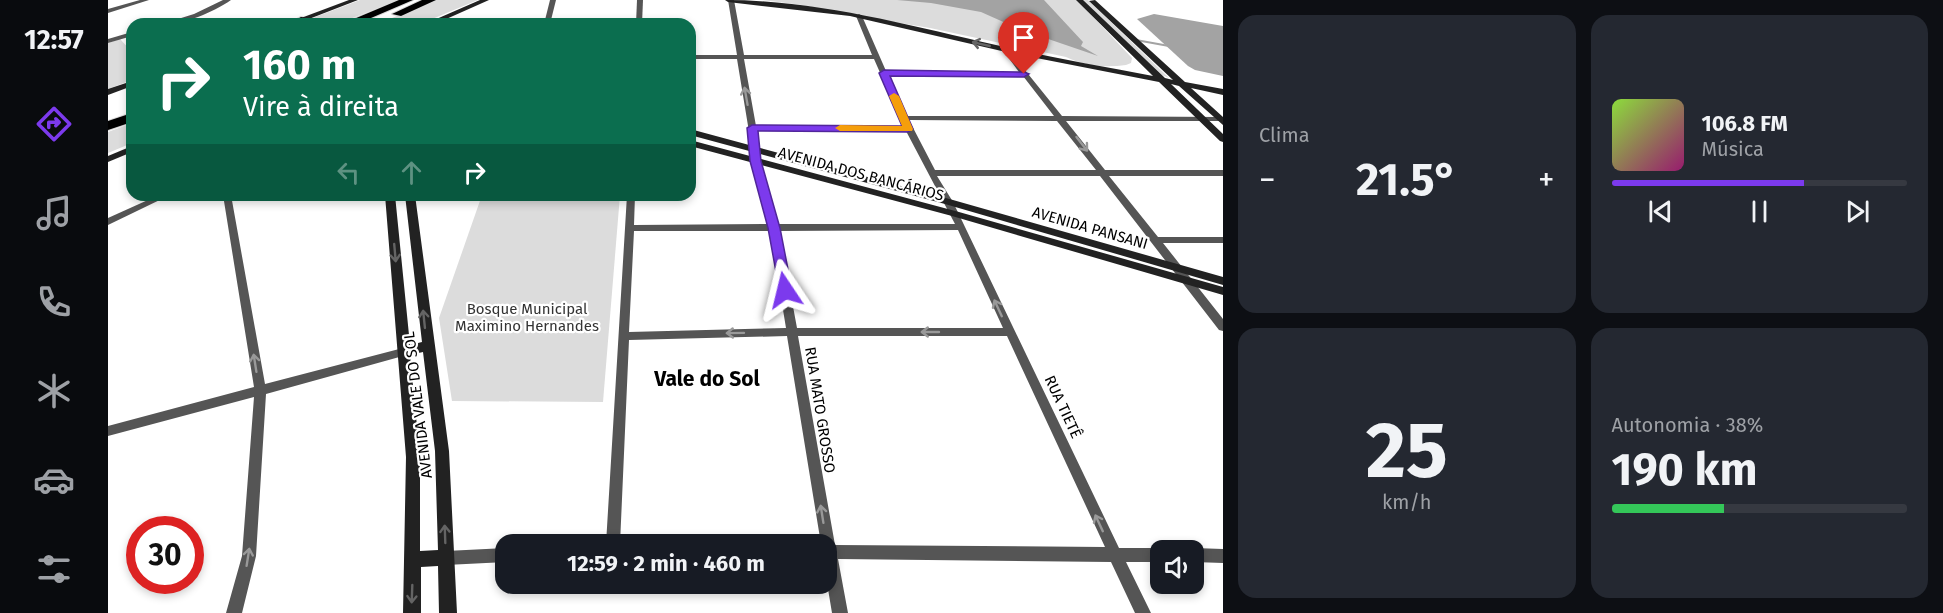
<!DOCTYPE html>
<html lang="pt">
<meta charset="utf-8">
<style>
body{margin:0;font-family:"Fira Sans",sans-serif;background:#242831;color:#f1f3f6;height:100vh;display:flex;flex-direction:column;font-size:22px;white-space:nowrap}
*{box-sizing:border-box;margin:0}
p{font-size:20px;color:#9ea1a6}
.icon{flex:none;width:33px;height:33px;fill:none;stroke:currentColor;stroke-width:2;stroke-linecap:round;stroke-linejoin:round}
.map{position:relative;flex:1;overflow:hidden}
.panel{display:flex;flex-direction:column;gap:15px;padding:15px;background:#0d0f14;width:720px}
.panel>*{flex:none}
.guide{position:absolute;left:18px;top:18px;width:570px;height:183px;border-radius:18px;box-shadow:0 3px 9px #0003;background:#0b6e4f;color:#fff;overflow:hidden}
.fabs{position:absolute;left:1042px;top:540px;display:grid;gap:12px}
.fabs a{display:grid;place-items:center;width:54px;height:54px;border-radius:12px;background:#171b24;box-shadow:0 3px 9px #0003;font-size:30px}
.speed{position:absolute;left:18px;top:516px;display:flex;gap:12px;font-size:30px;font-weight:700;text-align:center}
.speed>*{display:grid;place-content:center;width:78px;height:78px;border-radius:50%;background:#171b24;box-shadow:0 3px 9px #0003;line-height:1}
.speed .limit{border:9px solid #d22;background:#fff;color:#111}
.pin{position:absolute;display:grid;place-items:center;width:51px;height:51px;color:#fff;margin:-62px -26px;border-radius:50% 50% 50% 0;rotate:-45deg;box-shadow:0 0 6px #0007}
.pin .icon{rotate:45deg}
.me{position:absolute;width:66px;margin:-33px;rotate:350deg;stroke-linejoin:round;filter:drop-shadow(0 0 4px #0008)}
.turn{display:flex;align-items:center;gap:21px;height:126px;padding:0 18px;font-size:27px}
.turn .icon{width:78px;height:78px;stroke-width:2.5}
.turn b{display:block;font-size:42px;line-height:51px}
.lanes{display:flex;align-items:center;height:57px;padding:0 18px;background:#0003;justify-content:center;gap:30px;direction:ltr}
.lanes .off{opacity:.35}
.big{font-size:45px;font-weight:700;line-height:1.1}
.panel .tile{flex:1;display:flex;flex-direction:column;justify-content:center;gap:9px;min-width:0;padding:0 21px;border-radius:18px;background:#242831}
.panel .dial{align-items:center;gap:0}
.dial b{font-size:78px;line-height:1}
.song{display:flex;align-items:center;gap:18px}
.cover{width:72px;height:72px;border-radius:9px;background:linear-gradient(135deg,hsl(90 70% 55%),hsl(320 70% 35%))}
.played{height:6px;border-radius:3px;background:linear-gradient(90deg,#7c3aed 65%,#363941 65%)}
.keys{display:flex;justify-content:space-around;direction:ltr}
.heat{display:flex;justify-content:space-between;align-items:center;font-size:33px;direction:ltr}
.charge{height:9px;border-radius:4px;background:linear-gradient(90deg,#34c759 38%,#363941 0)}
.panel .tiles{flex:1;display:grid;gap:15px;grid-template-columns:repeat(2,1fr)}
.trip{position:absolute;left:387px;top:534px;width:342px;height:60px;border-radius:18px;background:#171b24;box-shadow:0 3px 9px #0003;font-weight:700;line-height:60px;text-align:center}
main{display:flex;flex:1;min-height:0}
.tab-bar{display:flex;flex-direction:column;width:108px;justify-content:space-around;align-items:center;background:#090b0e;color:#9ea1a6}
.tab-bar .icon{width:42px;height:42px}
.tab-bar .on{color:#7c3aed}
.tab-bar b{font-size:27px;color:#f1f3f6}
.map>svg:first-child{display:block}
.green{fill:#dcdcdc}
.water{fill:#a3a3a3}
.lines{fill:none;stroke-linecap:round;stroke-linejoin:round}
.stream{stroke:#a3a3a3;stroke-width:2}
.highway-casing{stroke:#dbdbdb;stroke-width:2}
.street{fill:#555;fill-rule:evenodd}
.secondary{fill:#222;fill-rule:evenodd}
.highway{fill:#000;fill-rule:evenodd}
.oneway{stroke:#646464}
.oneway2{stroke:#999}
.route{fill:#7c3aed;stroke:#51269a;stroke-width:1.5}
.slow{fill:#f59e0b}
.labels{text-anchor:middle;dominant-baseline:central;stroke-width:4.5;stroke-linejoin:round;paint-order:stroke}
.street-label{font-size:15px;fill:#000;stroke:#fff}
.park-label{font-size:15px;fill:#333;stroke:#fff}
.district-label{font-size:21px;font-weight:bold;fill:#000;stroke:#fff}
</style>
<main>
<nav class="tab-bar">
<b>12:57</b>
<svg class="icon on" aria-label="directions" viewBox="0 0 24 24"><path d="M12 3l9 9-9 9-9-9zM9 14v-3h6M13 9l2 2-2 2"/></svg>
<svg class="icon" aria-label="music" viewBox="0 0 24 24"><path d="M9 18V5l10-2v13"/><circle cx="6" cy="18" r="3"/><circle cx="16" cy="16" r="3"/></svg>
<svg class="icon" aria-label="phone" viewBox="0 0 24 24"><path d="M5 4h4l2 5-3 2q2 4 5 5l2-3 5 2v4C11 20 4 13 5 4z"/></svg>
<svg class="icon" aria-label="climate" viewBox="0 0 24 24"><path d="M12 3v18M4 7l16 10M4 17L20 7"/></svg>
<svg class="icon" aria-label="car" viewBox="0 0 24 24"><path d="M5 17H2v-5l4-1 3-4h7l3 4 3 1v5h-3M9 17h6M6 11h13"/><circle cx="7" cy="17" r="2"/><circle cx="17" cy="17" r="2"/></svg>
<svg class="icon" aria-label="filters" viewBox="0 0 24 24"><path d="M4 7h16M4 17h16"/><circle cx="9" cy="7" r="2"/><circle cx="15" cy="17" r="2"/></svg>
</nav>
<div class="map">
<svg width="1115" height="613" viewBox="0 0 1115 613">
<rect width="100%" height="100%" fill="#fff"/>
<g class="green">
<polygon points="252,0 291,0 229,24 189,24"/>
<polygon points="329,0 370,0 312,24 269,24"/>
<path d="M 653,0 L 969,0 L 1024,58 L 1023,63 L 1018,65 C 997,68 977,66 958,57 L 822,28 L 707,9 L 702,6 Z"/>
<polygon points="974,0 980,0 1061,78 1054,75"/>
<polygon points="12,39 24,52 24,80 0,89 0,43"/>
<polygon points="24,123 24,143 0,153 0,132"/>
<polygon points="374,195 512,195 495,402 344,401 331,318"/>
</g>
<g class="water">
<polygon points="789,0 936,0 975,42 973,46 990,56 911,29 873,12 823,3"/>
<polygon points="1046,14 1115,26 1115,76 1087,70 1080,66 1029,19"/>
</g>
<g class="lines">
<polyline class="stream" points="1028,40 1061,46"/>
<g class="highway-casing">
<g id="highway">
<polygon points="291,0 305,0 249,24 234,24"/>
<polygon points="314,0 328,0 293,16 284,14"/>
<polygon points="193,17 197,18 197,22 180,24"/>
<polygon points="24,113 24,122 0,130 0,121"/>
</g>
</g>
<g class="street">
<polygon points="32,0 41,0 0,13 0,9"/>
<path d="M 115,0 L 123,0 C 104,13 77,24 54,24 L 86,14 Z"/>
<polygon points="442,0 448,0 442,24 436,24"/>
<polygon points="529,0 535,0 534,24 528,24"/>
<path d="M 620,0 L 626,0 L 636,55 L 764,55 L 748,16 L 751,14 L 754,16 L 778,71 L 911,72 L 895,50 L 898,48 L 900,49 L 954,116 L 1111,117 L 1115,119 L 1111,121 L 958,121 L 997,170 L 1115,170 L 1115,176 L 1001,176 L 1050,237 L 1115,237 L 1115,243 L 1055,243 L 1115,319 L 1115,331 L 1111,330 L 992,176 L 829,176 L 845,202 L 1011,548 L 1053,548 L 1058,550 L 1053,550 L 1053,562 L 1018,562 L 1043,613 L 1027,613 L 1003,562 L 730,559 L 740,613 L 724,613 L 718,577 L 718,544 L 713,544 L 679,336 L 521,340 L 512,544 L 498,544 L 519,195 L 527,195 L 526,225 L 660,224 L 643,161 L 644,150 L 629,59 L 582,59 L 582,55 L 629,55 ZM 636,59 L 766,59 L 796,127 L 648,126 ZM 780,75 L 915,76 L 946,116 L 798,116 ZM 801,120 L 949,121 L 988,170 L 827,170 ZM 649,130 L 798,131 L 847,224 L 670,224 L 651,161 L 652,150 ZM 850,230 L 895,328 L 689,328 L 671,231 ZM 526,231 L 662,231 L 678,328 L 521,332 ZM 690,336 L 899,336 L 997,547 L 727,545 Z"/>
<polygon points="24,32 24,36 0,43 0,39"/>
<polygon points="51,195 62,195 0,225 0,218"/>
<polygon points="115,195 123,195 157,384 295,348 299,349 301,352 299,355 295,356 158,394 148,556 134,613 118,613 134,556 146,397 0,436 0,426 146,387"/>
<polygon points="398,548 398,562 338,565 333,563 331,558 333,553 338,551"/>
<polygon points="1086,548 1115,549 1115,563 1086,562 1086,550 1081,550"/>
</g>
<g class="secondary">
<polygon points="241,0 250,0 188,24 177,24"/>
<polygon points="372,0 381,0 327,24 317,24"/>
<path d="M 617,0 C 709,0 799,25 888,45 C 940,57 993,66 1045,76 L 968,0 L 975,0 L 1057,78 L 1065,80 L 981,1 L 987,0 L 1077,82 L 1115,89 L 1115,95 L 1083,88 L 1115,117 L 1115,125 L 1071,86 L 1063,84 L 1115,134 L 1115,142 L 1112,141 L 1051,82 L 898,52 L 742,16 L 620,2 Z"/>
<polygon points="24,81 24,86 0,95 0,89"/>
<polygon points="582,129 845,200 1115,277 1115,285 837,204 582,135"/>
<polygon points="582,140 851,212 1115,287 1115,295 844,216 582,146"/>
<polygon points="24,146 24,152 0,162 0,156"/>
<path d="M 277,195 L 287,195 L 302,345 L 314,342 L 297,195 L 307,195 L 341,451 L 349,613 L 331,613 L 330,566 L 313,567 L 313,613 L 295,613 L 298,457 ZM 315,352 L 327,451 L 330,550 L 312,551 L 312,457 L 302,355 Z"/>
</g>
<use href="#highway" class="highway"/>
</g>
<defs><path id="oneway-shaft" d="M-6 0H5M1.5-3L5.5 0L1.5 3" fill="none" stroke-width="1.6" stroke-linecap="round" stroke-linejoin="round" transform="scale(1.5)"/></defs>
<g class="oneway">
<use href="#oneway-shaft" transform="translate(873 44) rotate(-167)"/>
<use href="#oneway-shaft" transform="translate(287 253) rotate(85)"/>
<use href="#oneway-shaft" transform="translate(316 319) rotate(-96)"/>
<use href="#oneway-shaft" transform="translate(337 534) rotate(-92)"/>
<use href="#oneway-shaft" transform="translate(304 594) rotate(92)"/>
</g>
<g class="oneway2">
<use href="#oneway-shaft" transform="translate(638 96) rotate(-100)"/>
<use href="#oneway-shaft" transform="translate(974 144) rotate(52)"/>
<use href="#oneway-shaft" transform="translate(890 308) rotate(-115)"/>
<use href="#oneway-shaft" transform="translate(822 332) rotate(-180)"/>
<use href="#oneway-shaft" transform="translate(627 333) rotate(179)"/>
<use href="#oneway-shaft" transform="translate(147 363) rotate(-99)"/>
<use href="#oneway-shaft" transform="translate(714 514) rotate(-99)"/>
<use href="#oneway-shaft" transform="translate(991 523) rotate(-115)"/>
<use href="#oneway-shaft" transform="translate(140 557) rotate(-81)"/>
</g>
<polygon class="route" points="776,70 916,72 921,74 916,77 782,76 805,129 800,132 650,131 653,161 672,228 684,290 682,294 672,294 660,228 642,161 639,128 644,125 794,126 771,73"/>
<polygon class="slow" points="786,93 791,96 805,129 804,131 732,131 727,128 732,125 794,126 781,96"/>
<g class="labels">
<g class="street-label">
<text transform="translate(753 174) rotate(15)">AVENIDA DOS BANCÁRIOS</text>
<text transform="translate(982 228) rotate(16)">AVENIDA PANSANI</text>
<text transform="translate(310 405) rotate(-97)">AVENIDA VALE DO SOL</text>
<text transform="translate(955 407) rotate(65)">RUA TIETÊ</text>
<text transform="translate(712 410) rotate(81)">RUA MATO GROSSO</text>
</g>
<g class="park-label">
<text x="419" y="309">Bosque Municipal<tspan x="419" dy="17">Maximino Hernandes</tspan></text>
</g>
<g class="district-label">
<text x="599" y="379">Vale do Sol</text>
</g>
</g>
</svg>
<div class="fabs">
<a><svg class="icon" aria-label="sound" viewBox="0 0 24 24"><path d="M4 9h4l5-4v14l-5-4H4zM17 9q2 3 0 6"/></svg></a>
</div>
<div class="speed"><div class="limit">30</div></div>
<div class="pin" style="left:916px;top:74px;background:#d93025"><svg class="icon" aria-label="arrive" viewBox="0 0 24 24"><path d="M6 21V4h12l-3 4 3 4H6"/></svg></div>
<svg class="me" style="left:677px;top:290px" viewBox="-20 -20 40 40"><path d="M0-17L14 15 0 8-14 15z" fill="#7c3aed" stroke="#fff" stroke-width="4"/></svg>
<div class="trip">12:59 · 2 min · 460 m</div>
<div class="guide">
<div class="turn"><svg class="icon" aria-label="right" viewBox="0 0 24 24"><path d="M7 20v-9h11M14 6l5 5-5 5"/></svg><div><b>160 m</b>Vire à direita</div></div>
<div class="lanes"><svg class="icon off" aria-label="left" viewBox="0 0 24 24"><path d="M17 20v-9H6M10 6l-5 5 5 5"/></svg><svg class="icon off" aria-label="ahead" viewBox="0 0 24 24"><path d="M12 20V5M6 11l6-6 6 6"/></svg><svg class="icon" aria-label="right" viewBox="0 0 24 24"><path d="M7 20v-9h11M14 6l5 5-5 5"/></svg></div>
</div>
</div>
<section class="panel">
<div class="tiles">
<div class="tile"><p>Clima</p>
<div class="heat"><a>−</a><b class="big">21.5°</b><a>+</a></div>
</div>
<div class="tile">
<div class="song"><i class="cover"></i><div><b>106.8 FM</b><p>Música</p></div></div>
<div class="played"></div>
<div class="keys"><svg class="icon" aria-label="previous" viewBox="0 0 24 24"><path d="M18 5L8 12l10 7zM5 5v14"/></svg><svg class="icon" aria-label="pause" viewBox="0 0 24 24"><path d="M8 5v14M16 5v14"/></svg><svg class="icon" aria-label="next" viewBox="0 0 24 24"><path d="M6 5l10 7-10 7zM19 5v14"/></svg></div>
</div>
<div class="tile dial"><b>25</b><p>km/h</p></div>
<div class="tile"><p>Autonomia · 38%</p><b class="big">190 km</b><div class="charge"></div></div>
</div>
</section>
</main>
